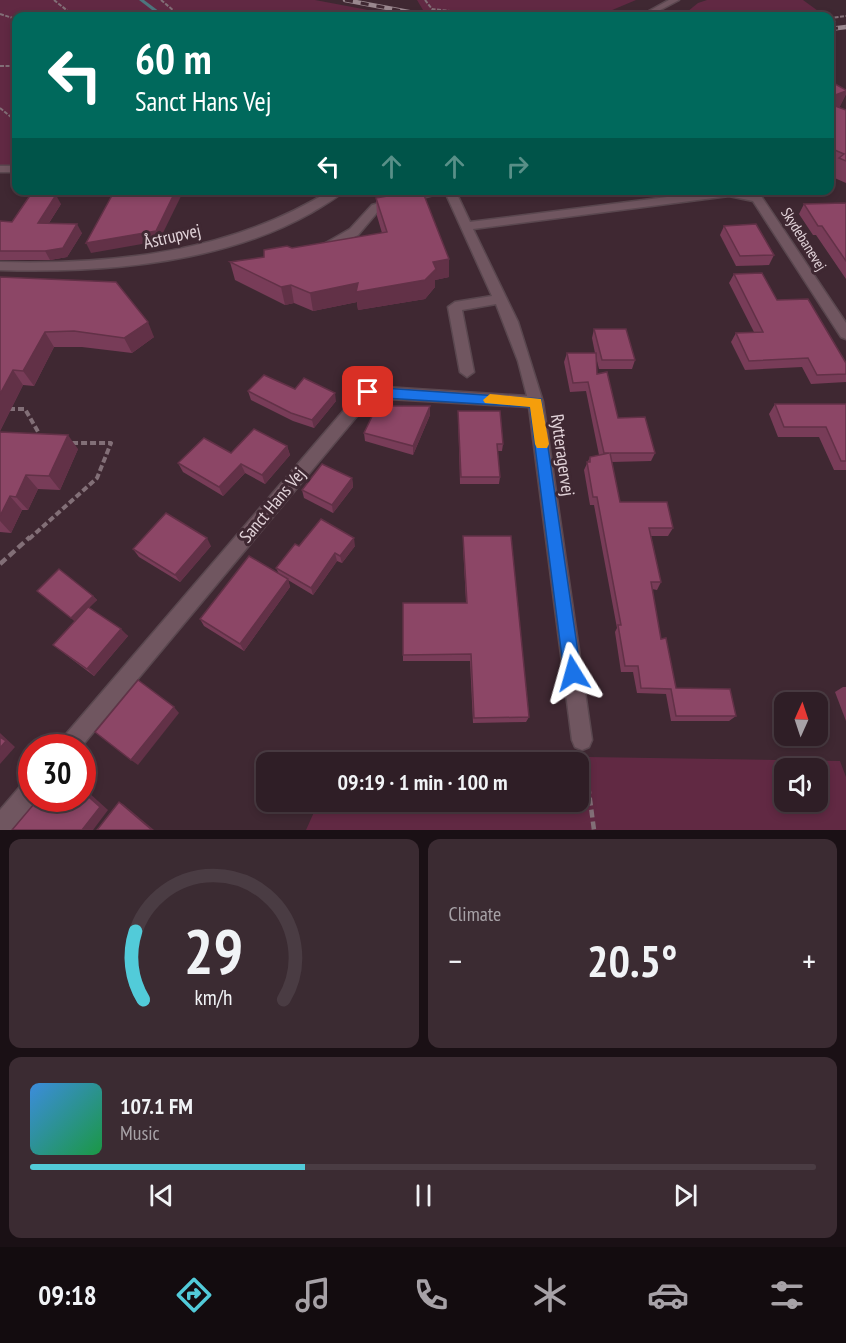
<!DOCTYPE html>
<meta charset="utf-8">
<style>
body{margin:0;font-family:"PT Sans Narrow",sans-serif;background:#3b2b32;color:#f1f3f6;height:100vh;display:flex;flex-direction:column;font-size:22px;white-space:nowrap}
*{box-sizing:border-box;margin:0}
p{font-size:20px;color:#a7a2a7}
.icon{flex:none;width:33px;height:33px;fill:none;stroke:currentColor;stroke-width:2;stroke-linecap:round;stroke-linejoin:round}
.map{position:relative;height:830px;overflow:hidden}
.sheet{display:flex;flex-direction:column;gap:9px;padding:9px;background:#1a1015;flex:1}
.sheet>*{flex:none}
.guide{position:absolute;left:12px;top:12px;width:822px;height:183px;border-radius:12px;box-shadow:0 3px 9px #0003,0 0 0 2px #4a3c43;background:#00695c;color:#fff;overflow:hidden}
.needle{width:39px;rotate:3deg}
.buttons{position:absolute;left:774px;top:692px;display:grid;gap:12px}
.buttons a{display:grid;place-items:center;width:54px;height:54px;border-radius:12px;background:#2f1e26;box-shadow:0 3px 9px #0003,0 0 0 2px #4a3c43;font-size:30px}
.speed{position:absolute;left:18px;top:734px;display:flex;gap:12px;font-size:30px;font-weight:700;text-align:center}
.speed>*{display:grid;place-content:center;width:78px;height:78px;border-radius:50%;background:#2f1e26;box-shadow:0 3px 9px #0003,0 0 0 2px #4a3c43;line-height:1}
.speed .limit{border:9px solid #d22;background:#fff;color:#111}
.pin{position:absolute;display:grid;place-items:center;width:51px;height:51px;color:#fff;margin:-26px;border-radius:12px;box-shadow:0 3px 9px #0006}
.me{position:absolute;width:66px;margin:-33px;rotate:352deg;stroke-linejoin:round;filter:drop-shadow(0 0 4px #0008)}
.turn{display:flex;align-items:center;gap:21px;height:126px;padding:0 24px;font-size:27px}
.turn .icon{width:78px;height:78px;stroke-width:2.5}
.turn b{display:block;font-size:42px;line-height:51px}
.lanes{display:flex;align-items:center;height:57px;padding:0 24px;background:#0003;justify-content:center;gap:30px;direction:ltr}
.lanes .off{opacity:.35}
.big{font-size:45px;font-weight:700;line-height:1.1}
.sheet .card{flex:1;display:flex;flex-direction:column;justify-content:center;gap:9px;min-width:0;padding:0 21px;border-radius:12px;background:#3b2b32}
.sheet .dial{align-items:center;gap:0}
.dial svg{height:156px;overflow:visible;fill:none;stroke:#4a3c43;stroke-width:7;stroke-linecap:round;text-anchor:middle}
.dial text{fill:#f1f3f6;stroke:none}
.song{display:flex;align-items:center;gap:18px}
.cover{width:72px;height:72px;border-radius:9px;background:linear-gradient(135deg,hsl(210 70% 55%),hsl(140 70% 35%))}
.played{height:6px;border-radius:3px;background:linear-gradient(90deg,#52cbd9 35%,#4a3c43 35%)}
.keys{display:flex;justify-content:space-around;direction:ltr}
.heat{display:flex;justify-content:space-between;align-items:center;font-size:33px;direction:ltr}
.sheet .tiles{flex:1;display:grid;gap:9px;grid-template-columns:1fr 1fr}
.card:last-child{grid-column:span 2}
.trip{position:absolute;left:256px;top:752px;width:333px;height:60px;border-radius:12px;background:#2f1e26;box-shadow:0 3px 9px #0003,0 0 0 2px #4a3c43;font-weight:700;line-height:60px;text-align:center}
.tabs{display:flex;height:96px;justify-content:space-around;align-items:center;background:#130c0f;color:#a7a2a7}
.tabs .icon{width:42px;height:42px}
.tabs .selected{color:#52cbd9}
.tabs b{font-size:27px;color:#f1f3f6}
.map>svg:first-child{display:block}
.green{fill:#612943;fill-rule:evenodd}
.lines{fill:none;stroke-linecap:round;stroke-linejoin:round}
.stream{fill:#4d767d;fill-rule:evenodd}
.minor-casing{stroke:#5a474f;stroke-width:3}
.path-far2{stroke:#826f77;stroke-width:2;stroke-dasharray:4 1.5;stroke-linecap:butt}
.path-far1{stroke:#826f77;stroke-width:4;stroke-dasharray:6 3;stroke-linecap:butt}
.path{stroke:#826f77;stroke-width:4.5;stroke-dasharray:8 4;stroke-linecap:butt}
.minor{fill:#705660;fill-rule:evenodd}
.rail-casing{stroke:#9a888f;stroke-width:4.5}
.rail{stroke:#3f2832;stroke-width:3;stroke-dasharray:8;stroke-linecap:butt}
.wall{fill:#783c58}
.shaded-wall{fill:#623147}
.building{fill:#8c4666;stroke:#623147;stroke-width:1.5}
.route{fill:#1a73e8;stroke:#114b97;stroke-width:1.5}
.slow{fill:#f59e0b}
.labels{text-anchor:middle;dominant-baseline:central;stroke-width:6;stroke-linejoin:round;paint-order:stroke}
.far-street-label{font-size:15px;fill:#e3d4da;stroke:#3f2832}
.street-label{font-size:18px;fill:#e3d4da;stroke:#3f2832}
</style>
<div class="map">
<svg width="846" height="830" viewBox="0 0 846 830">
<rect width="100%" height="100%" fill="#3f2832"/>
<g class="green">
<polygon points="0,0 315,0 400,16 16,16 16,172 0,171"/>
<polygon points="417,0 636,0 598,16 471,16 423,10"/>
<polygon points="707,0 803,0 825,16 682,16 698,3"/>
<path d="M 339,753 L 840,761 L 846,777 L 846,830 L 306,830 L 319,801 L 579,801 L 579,762 L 335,762 ZM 784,768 L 818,768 L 818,801 L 784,801 Z"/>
</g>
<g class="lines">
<polygon class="stream" points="139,0 144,0 160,12 156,13"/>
<g class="minor-casing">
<g id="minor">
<polygon points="669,0 679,0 649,16 640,16"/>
<rect x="0" y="166" width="16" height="6"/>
<path d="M 331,190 L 345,190 C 336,199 322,206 311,213 C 221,264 101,273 0,270 L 0,262 C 116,265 231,252 331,190 Z"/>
<polygon points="426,190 455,190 470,222 722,190 761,196 846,323 846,339 841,337 753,201 729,196 473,229 518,322 543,402 592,740 589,747 582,750 575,747 572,740 529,407 372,398 81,747 58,747 61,740 363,388 368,386 527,396 518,361 496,304 462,310 474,372 467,377 460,372 448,307 455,302 492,296 445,192 380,209 358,235 327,251 319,251 317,248 350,229 372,205"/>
<polygon points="32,780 32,798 39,798 12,830 0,830 0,810 24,782"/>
</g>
</g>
<g class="path-far2">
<polyline points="54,0 74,16"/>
<polyline points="161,0 180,16"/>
<polyline points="425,0 432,9 495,16"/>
<polyline points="0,14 16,19"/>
<polyline points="835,22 830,18 846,16"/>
<polyline points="0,66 16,66"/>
<polyline points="0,108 16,121"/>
</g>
<g class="path-far1">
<polyline points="0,409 25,409 41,437"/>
<polyline points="29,539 97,478 111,443 69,443"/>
</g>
<g class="path">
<polyline points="0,564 30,537"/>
<polyline points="585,762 594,830"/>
</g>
<use href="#minor" class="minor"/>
<g class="rail-casing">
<g id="rail">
<polyline points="345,0 430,16"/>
<polyline points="830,29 846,27"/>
</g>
</g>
<use href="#rail" class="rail"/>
</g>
<g class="wall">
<polygon points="830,81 846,90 846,94 839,108 846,110 846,183 830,176 832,171 830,170"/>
<polygon points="376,198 449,259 449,277 435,280 435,287 425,299 358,310 357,302 313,311 294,303 285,305 235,280 230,262 264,257 292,248 382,233 377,216"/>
<polygon points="61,204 49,223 82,233 67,257 50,260 0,260 0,221 12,222"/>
<polygon points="804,204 846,204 846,279 816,235 813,235 799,214"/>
<polygon points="724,226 774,255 769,265 736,266 720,235"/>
<polygon points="734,274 777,300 846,363 846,382 811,384 802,367 745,370 731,342 736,333 754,332 729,283"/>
<polygon points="0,277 154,337 132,353 82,347 54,347 34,386 23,385 0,431"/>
<polygon points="594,329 635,360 632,369 599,369 596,357 597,374 618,418 655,453 651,461 612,462 620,502 673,528 668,536 651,536 661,582 657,590 652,589 661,639 676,688 736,716 729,721 671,721 666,694 637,693 633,672 621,672 615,632 617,628 594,505 590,505 584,470 590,457 599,455 586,391 570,392 564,362 567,353 595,353 592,338"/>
<polygon points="295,389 336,401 314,428 293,421 251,400 248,391"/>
<polygon points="775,404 846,404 846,470 834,470 819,437 778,437 769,414"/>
<polygon points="430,406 430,415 413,455 365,441 364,433"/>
<polygon points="458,411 503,444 502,451 497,451 500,477 499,484 460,484"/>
<polygon points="0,432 78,449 60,490 38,489 28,510 22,510 11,533 0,532"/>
<polygon points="287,446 290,455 265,484 245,473 223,496 183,472 178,463 231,453"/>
<polygon points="352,478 353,487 333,513 304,498 302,490"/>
<polygon points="463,536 529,717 526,722 473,723 470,661 403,661 403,655 466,603 463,544"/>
<polygon points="211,546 180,582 139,557 133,549"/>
<polygon points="299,546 355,546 342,563 337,561 313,595 288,580 290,587 244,651 204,626 200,619 279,574 276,568"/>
<polygon points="37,591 93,596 97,600 89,607 128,636 94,676 53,645 75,621"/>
<polygon points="843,687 846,687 846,721 835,692"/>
</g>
<g class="shaded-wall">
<polygon points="846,91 846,94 839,108 830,111 830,97"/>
<polygon points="176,190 184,190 159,241 91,253 86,243"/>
<polygon points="56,195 61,204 43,232 38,223"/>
<polygon points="77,224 82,233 67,257 50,260 45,251"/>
<polygon points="449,259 449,277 435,280 435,287 425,299 358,310 357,302 313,311 310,293 358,283 433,262"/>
<polygon points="291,285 294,303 285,305 281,287"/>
<polygon points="148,322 154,337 132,353 124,338"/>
<polygon points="45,332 54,347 34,386 23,371"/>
<polygon points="13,370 23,385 0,431 0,394"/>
<polygon points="335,393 336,401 314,428 312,420"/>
<polygon points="430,406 430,415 413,455 413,446"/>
<polygon points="68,435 78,449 60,490 49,476"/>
<polygon points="287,446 290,455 265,484 262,475"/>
<polygon points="241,464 245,473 223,496 219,487"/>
<polygon points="26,475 38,489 28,510 16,497"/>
<polygon points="352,478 353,487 333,513 332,505"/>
<polygon points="10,496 22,510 11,533 0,521 0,516"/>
<polygon points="207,538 211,546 180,582 175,575"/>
<polygon points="354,538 355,546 342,563 340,556"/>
<polygon points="335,553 337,561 313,595 311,588"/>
<polygon points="288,579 290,587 244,651 240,644"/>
<polygon points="93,596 97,600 75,622 71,618"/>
<polygon points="121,629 128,636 94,676 87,669"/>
<polygon points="174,707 179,713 138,765 131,760"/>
<polygon points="0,733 15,747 0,764"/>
<polygon points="82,790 88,792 108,810 93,830 82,830"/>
<polygon points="119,802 123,804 154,830 152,830"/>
</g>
<g class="building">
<polygon points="830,81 846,90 846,91 830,97"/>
<polygon points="830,104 846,110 846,161 839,158 844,154 830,148"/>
<polygon points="115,190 176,190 156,231 86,243"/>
<polygon points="422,190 449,259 433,262 436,269 425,280 356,292 358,283 310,293 291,285 281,287 230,262 264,257 264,250 287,246 292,248 387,232 376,198"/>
<polygon points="31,194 56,195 38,223 77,224 63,248 45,251 0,251 0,221 12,222"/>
<polygon points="845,203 846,204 846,261 822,226 818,226 804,204"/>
<polygon points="756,224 774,255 740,256 724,226"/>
<polygon points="762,273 777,300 808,299 846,363 846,374 817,375 808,358 749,361 736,333 763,332 734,274"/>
<polygon points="0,277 116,282 148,322 124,338 74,331 45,332 23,371 13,370 0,394"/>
<polygon points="594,329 626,329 635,360 602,360"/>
<polygon points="567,353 596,353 597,374 607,372 618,418 645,417 655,453 610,453 620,502 667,502 673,528 649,528 661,582 651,582 661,639 666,638 676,688 730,689 736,716 676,716 671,689 641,688 638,666 625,666 618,625 621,625 597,497 593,497 587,462 590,462 590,457 609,453 604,453 588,382 573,383"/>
<polygon points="264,375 295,389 304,378 335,393 312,420 291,413 248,391"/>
<polygon points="775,404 846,404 846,461 841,461 826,427 784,427"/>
<polygon points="377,406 430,406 413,446 364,433"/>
<polygon points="458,411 500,411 503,444 497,444 500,477 461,477"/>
<polygon points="254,429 287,446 262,475 241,464 219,487 178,463 204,438 231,453"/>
<polygon points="0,432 68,435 49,476 26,475 16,497 10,496 0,516"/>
<polygon points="322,464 352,478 332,505 302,490"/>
<polygon points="166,513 207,538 175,575 133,549"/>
<polygon points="321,519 354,538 340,556 335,553 311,588 276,568 295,544 299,546"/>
<polygon points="463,536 511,536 529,717 474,718 471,654 403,655 403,603 467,603"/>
<polygon points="249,556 288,579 240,644 200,619"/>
<polygon points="59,569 93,596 71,618 37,591"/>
<polygon points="88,607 121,629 87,669 53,645"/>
<polygon points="138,680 174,707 131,760 95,732"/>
<polygon points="0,737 6,741 0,748"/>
<polygon points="82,791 100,807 82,830 12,830 39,798 82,798"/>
<polygon points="119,802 152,830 97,830"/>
</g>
<polygon class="route" points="368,387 541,399 581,673 579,679 573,681 566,679 564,673 530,407 368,397 361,392"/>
<polygon class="slow" points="490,394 541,399 549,444 547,448 537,448 535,444 530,407 485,403 483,400"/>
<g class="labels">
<g class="far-street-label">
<text transform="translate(804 239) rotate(58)">Skydebanevej</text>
</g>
<g class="street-label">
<text transform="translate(172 236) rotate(-13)">Åstrupvej</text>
<text transform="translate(563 455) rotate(82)">Rytteragervej</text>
<text transform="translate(272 505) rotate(-50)">Sanct Hans Vej</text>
</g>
</g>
</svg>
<div class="buttons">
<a><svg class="needle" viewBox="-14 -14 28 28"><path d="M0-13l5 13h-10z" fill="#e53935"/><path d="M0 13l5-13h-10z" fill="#a7a2a7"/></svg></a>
<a><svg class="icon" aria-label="sound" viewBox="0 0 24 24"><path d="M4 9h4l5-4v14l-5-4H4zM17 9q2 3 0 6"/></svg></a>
</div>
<div class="speed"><div class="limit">30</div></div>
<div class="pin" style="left:368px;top:392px;background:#d93025"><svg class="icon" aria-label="arrive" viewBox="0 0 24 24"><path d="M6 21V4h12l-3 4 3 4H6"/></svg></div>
<svg class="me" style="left:573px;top:673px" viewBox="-20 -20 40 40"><path d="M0-17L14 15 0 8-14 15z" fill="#1a73e8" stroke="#fff" stroke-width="4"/></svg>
<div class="trip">09:19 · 1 min · 100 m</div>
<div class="guide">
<div class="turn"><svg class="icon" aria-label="left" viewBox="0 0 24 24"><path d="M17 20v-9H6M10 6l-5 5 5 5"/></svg><div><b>60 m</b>Sanct Hans Vej</div></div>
<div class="lanes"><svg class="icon" aria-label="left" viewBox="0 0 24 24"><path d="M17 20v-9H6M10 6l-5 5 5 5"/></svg><svg class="icon off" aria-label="ahead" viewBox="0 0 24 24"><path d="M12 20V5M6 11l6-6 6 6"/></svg><svg class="icon off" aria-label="ahead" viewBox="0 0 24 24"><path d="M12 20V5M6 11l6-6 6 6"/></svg><svg class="icon off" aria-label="right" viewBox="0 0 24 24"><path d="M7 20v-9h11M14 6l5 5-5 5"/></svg></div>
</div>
</div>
<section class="sheet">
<div class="tiles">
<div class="card dial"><svg viewBox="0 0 100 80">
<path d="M14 69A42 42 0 1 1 86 69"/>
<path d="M14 69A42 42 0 0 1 10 34" stroke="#52cbd9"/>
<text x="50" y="56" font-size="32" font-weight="700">29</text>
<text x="50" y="72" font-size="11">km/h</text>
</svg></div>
<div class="card"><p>Climate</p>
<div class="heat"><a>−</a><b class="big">20.5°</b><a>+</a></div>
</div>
<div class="card">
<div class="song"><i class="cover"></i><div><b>107.1 FM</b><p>Music</p></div></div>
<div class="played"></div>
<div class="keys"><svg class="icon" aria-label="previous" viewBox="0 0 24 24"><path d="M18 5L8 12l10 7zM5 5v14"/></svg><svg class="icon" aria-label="pause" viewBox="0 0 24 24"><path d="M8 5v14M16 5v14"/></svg><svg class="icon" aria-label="next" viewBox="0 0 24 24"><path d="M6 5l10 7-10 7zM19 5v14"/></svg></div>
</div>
</div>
</section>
<nav class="tabs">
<b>09:18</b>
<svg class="icon selected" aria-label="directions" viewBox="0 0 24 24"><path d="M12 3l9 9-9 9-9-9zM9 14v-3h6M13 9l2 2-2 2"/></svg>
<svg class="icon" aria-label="music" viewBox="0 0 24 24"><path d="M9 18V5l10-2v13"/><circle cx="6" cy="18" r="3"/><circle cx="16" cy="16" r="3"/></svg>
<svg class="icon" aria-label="phone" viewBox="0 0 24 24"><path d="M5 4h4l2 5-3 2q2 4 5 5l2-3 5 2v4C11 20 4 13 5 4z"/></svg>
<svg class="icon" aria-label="climate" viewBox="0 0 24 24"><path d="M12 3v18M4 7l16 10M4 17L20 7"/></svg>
<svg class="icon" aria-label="car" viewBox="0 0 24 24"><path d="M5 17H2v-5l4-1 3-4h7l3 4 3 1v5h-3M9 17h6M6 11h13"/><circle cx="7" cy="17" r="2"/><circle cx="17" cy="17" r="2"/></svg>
<svg class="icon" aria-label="filters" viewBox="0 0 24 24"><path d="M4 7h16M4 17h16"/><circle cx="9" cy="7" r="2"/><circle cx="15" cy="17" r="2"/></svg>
</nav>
